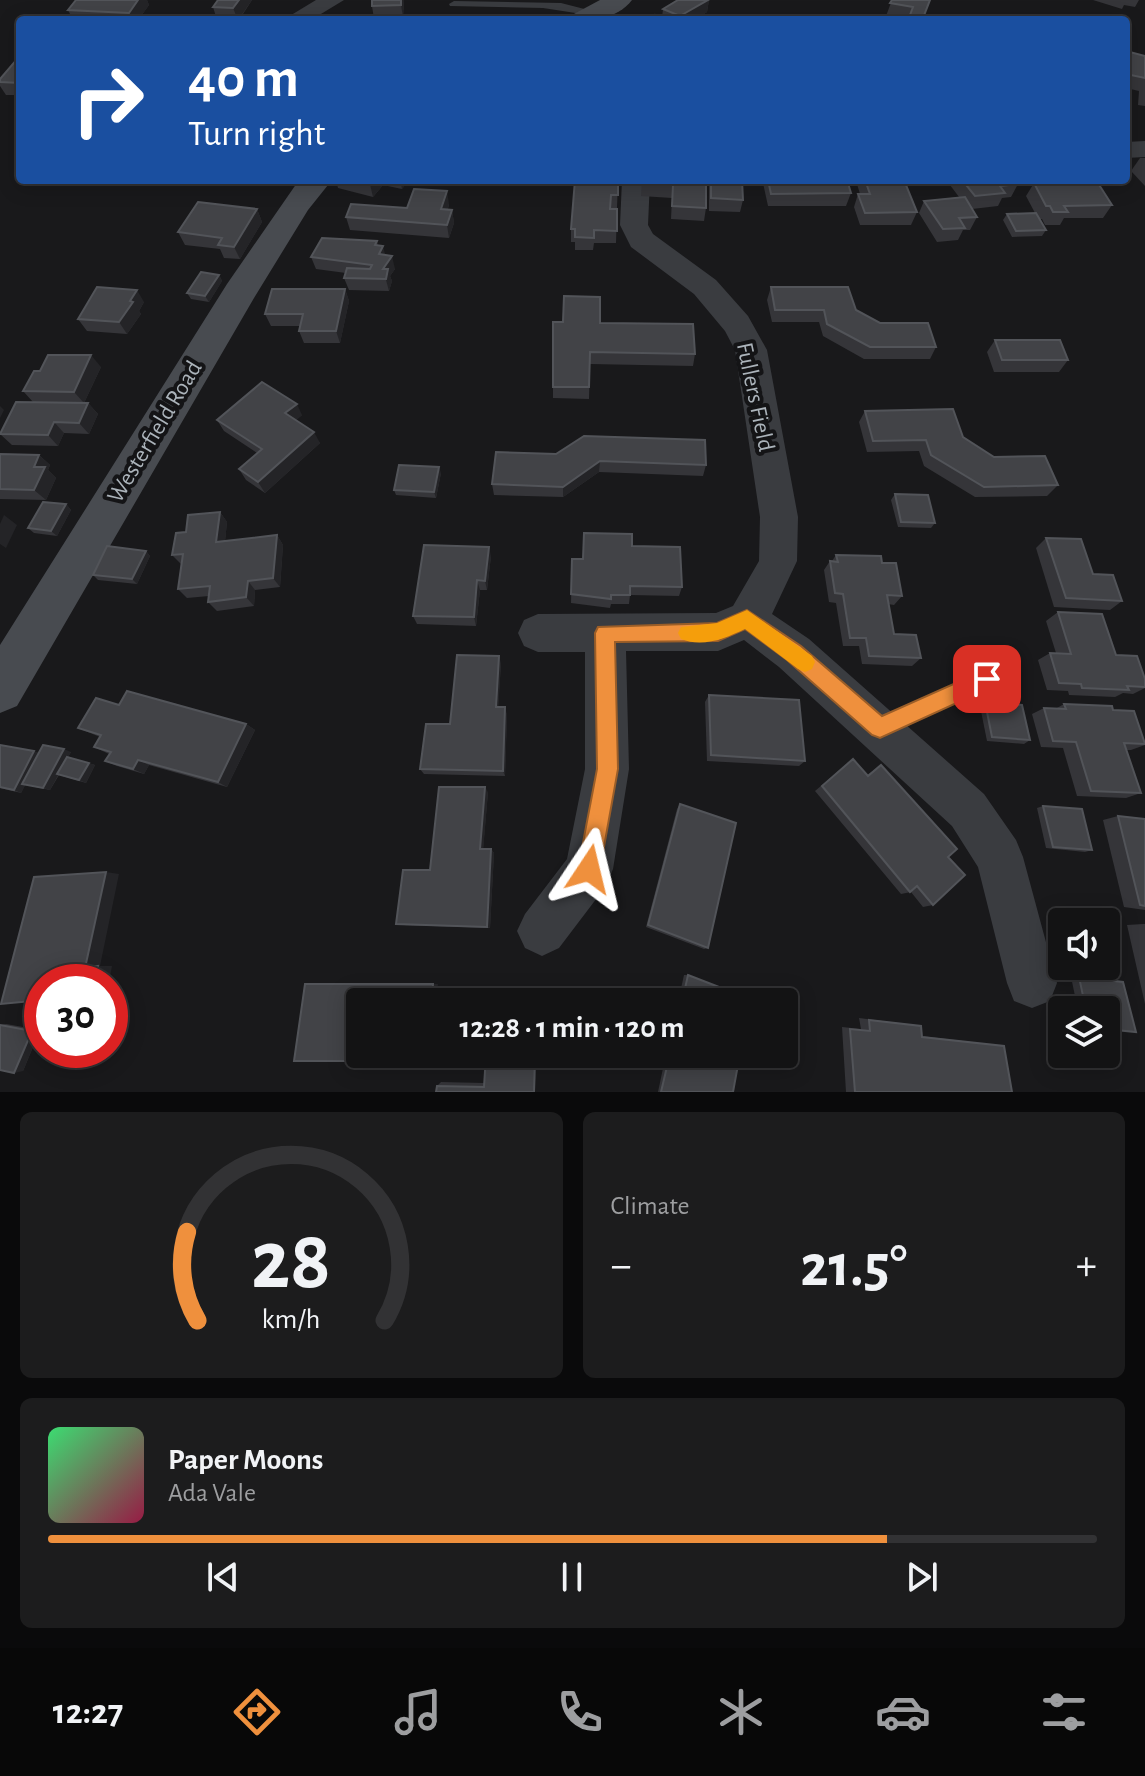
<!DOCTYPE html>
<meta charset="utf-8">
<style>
body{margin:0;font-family:"Alegreya Sans",sans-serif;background:#1c1c1d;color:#f1f3f6;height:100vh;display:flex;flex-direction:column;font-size:30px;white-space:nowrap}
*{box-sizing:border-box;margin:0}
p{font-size:26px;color:#9d9ea0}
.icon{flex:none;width:44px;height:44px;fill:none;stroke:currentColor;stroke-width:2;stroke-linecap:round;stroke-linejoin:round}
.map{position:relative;height:1092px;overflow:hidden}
.sheet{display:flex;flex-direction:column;gap:20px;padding:20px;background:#0a0a0b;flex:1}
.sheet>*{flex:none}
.top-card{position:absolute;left:16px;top:16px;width:1114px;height:168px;border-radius:8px;box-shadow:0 4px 20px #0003,0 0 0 2px #323234;background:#1a4fa0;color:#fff;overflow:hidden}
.buttons{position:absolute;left:1048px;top:908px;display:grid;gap:16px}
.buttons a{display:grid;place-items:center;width:72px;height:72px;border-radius:8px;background:#131314;box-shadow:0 4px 20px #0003,0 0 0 2px #323234;font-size:40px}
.speed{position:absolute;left:24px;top:964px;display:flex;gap:16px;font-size:40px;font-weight:700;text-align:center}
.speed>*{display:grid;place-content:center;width:104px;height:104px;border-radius:50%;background:#131314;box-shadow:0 4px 20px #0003,0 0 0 2px #323234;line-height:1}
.speed .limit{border:12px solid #d22;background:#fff;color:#111}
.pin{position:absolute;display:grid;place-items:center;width:68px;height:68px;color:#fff;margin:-34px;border-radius:16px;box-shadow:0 4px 12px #0006}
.me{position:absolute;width:88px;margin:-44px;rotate:10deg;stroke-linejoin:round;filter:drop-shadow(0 0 6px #0008)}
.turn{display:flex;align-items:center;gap:28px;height:168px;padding:0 40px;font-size:36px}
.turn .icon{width:104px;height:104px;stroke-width:2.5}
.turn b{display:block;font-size:56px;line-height:68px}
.big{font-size:60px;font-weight:600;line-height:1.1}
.sheet .widget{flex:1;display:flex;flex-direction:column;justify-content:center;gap:12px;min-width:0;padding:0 28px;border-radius:12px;background:#1c1c1d}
.sheet .dial{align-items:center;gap:0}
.dial svg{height:208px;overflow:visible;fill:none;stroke:#323234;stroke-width:7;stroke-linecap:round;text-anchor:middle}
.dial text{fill:#f1f3f6;stroke:none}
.song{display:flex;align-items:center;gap:24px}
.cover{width:96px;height:96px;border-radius:12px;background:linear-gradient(135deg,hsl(140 70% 55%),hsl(340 70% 35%))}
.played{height:8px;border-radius:4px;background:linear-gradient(90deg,#ef903d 80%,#323234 80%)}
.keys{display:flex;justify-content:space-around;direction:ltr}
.heat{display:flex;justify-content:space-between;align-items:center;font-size:44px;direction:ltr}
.sheet .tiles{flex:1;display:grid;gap:20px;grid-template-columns:1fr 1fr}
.widget:last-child{grid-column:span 2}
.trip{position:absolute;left:346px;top:988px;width:452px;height:80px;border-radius:8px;background:#131314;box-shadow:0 4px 20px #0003,0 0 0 2px #323234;font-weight:600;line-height:80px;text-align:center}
.tabs{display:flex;height:128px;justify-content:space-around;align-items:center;background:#080808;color:#9d9ea0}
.tabs .icon{width:56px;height:56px}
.tabs .active{color:#ef903d}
.tabs b{font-size:36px;color:#f1f3f6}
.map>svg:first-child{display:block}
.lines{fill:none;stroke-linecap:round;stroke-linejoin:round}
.lane{fill:#3a3c40;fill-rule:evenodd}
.street{fill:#3a3c40;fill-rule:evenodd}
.secondary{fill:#484b50;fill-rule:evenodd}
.wall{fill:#353539}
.shaded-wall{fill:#242427}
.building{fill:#424347;stroke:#525459;stroke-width:2}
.route{fill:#ef903d;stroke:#9b5e28;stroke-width:2}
.slow{fill:#f59e0b}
.labels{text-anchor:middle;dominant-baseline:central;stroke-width:8;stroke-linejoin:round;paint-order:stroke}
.street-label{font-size:24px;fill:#abb3ba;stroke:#141416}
</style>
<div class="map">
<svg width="1145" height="1092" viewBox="0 0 1145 1092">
<rect width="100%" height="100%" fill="#19191b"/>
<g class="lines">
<g class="lane">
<polygon points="454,1 561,3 600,13 595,16 543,8 450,6 449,4"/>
<polygon points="987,670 994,672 997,679 994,686 880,738 873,735 870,728 873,721"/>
</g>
<g class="street">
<polygon points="316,0 344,0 311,20 283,20"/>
<polygon points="1145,141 1145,157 1126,158 1126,142"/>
<polygon points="622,180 650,180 648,225 653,234 716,280 748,316 767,350 798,517 797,561 772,614 809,639 984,794 1016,840 1023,857 1057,983 1050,1001 1032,1008 1014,1001 1007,983 978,867 952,826 779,667 744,640 718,651 626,651 629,769 613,869 606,886 559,948 542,956 525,948 517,931 525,914 567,859 585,769 585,652 538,652 524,646 518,633 524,620 538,614 716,613 733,606 759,561 760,517 735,350 725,331 694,294 631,247 620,225"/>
</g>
<g class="secondary">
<path d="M 600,0 L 632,0 C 617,20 591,20 568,20 L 572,15 Z"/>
<polygon points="299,180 332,180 308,210 254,298 17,706 0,713 0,645 227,284"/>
</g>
</g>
<g class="wall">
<polygon points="76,0 147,0 149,5 138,20 73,20 68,10"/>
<polygon points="218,0 252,0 239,20 217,20 213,7"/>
<polygon points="372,0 404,0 403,17 374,19 372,6"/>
<polygon points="709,0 707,12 694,20 647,20 662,18 663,9"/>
<polygon points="892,0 930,0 923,20 908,20 886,16"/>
<polygon points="1093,0 1139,0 1135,7 1124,5 1122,9"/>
<polygon points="1126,51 1145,56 1145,106 1138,105 1139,91 1126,88"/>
<polygon points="20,58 20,95 6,95 0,86 0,79"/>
<polygon points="1140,158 1145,158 1145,186 1131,171"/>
<polygon points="336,180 409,180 402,189 383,185 373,197 338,188"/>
<polygon points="618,180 617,208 610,208 610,209 617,209 616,243 594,243 593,250 575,250 575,242 571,242 571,229"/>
<polygon points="642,180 706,180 706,208 704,221 671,219 672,198 641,196"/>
<polygon points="709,180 742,180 743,200 740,212 709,211"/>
<polygon points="763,180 847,180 851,193 846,206 768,206 763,183"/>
<polygon points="859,180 904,180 917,212 911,225 860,225 854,207 858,194 860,194 857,184"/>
<polygon points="948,180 1015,180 1018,184 1011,197 1002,198 998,206 972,209 977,217 970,230 963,230 958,240 937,242 919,213 924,201 959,197 947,181"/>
<polygon points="1053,180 1096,180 1112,205 1103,218 1064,218 1060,225 1045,225 1042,219 1039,219 1046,230 1042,236 1012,237 1003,220 1007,214 1035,213 1026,196 1034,183 1054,183"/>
<polygon points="449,204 448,209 452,210 454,223 449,238 350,230 346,217 407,208"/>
<polygon points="257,209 262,222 240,259 224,258 220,249 185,245 178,232"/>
<polygon points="377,241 378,245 395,269 390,276 392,281 389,291 349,290 344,278 346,273 316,269 311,257"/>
<polygon points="219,275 222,281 209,302 191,299 187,293"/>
<polygon points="771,287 856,310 880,323 936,347 930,359 864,359 823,336 819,322 772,322 767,300"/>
<polygon points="345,289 349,301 340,343 304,343 299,331 300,326 271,326 265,314"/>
<polygon points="144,302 139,311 141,314 127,334 87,331 78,319"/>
<polygon points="553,322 600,323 695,354 693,366 590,364 589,399 553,398"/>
<polygon points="995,340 1068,360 1059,372 994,372 987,352"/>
<polygon points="101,367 84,403 88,403 98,414 89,434 64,433 58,446 12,445 0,434 33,402 23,391"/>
<polygon points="865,411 963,437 994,457 1058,485 1047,496 975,497 924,466 919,451 867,452 859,422"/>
<polygon points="302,415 296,420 320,443 265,493 246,480 239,469 257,453 224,431 217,420"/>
<polygon points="0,454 39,455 50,465 48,470 56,478 46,500 0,499"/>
<polygon points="556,454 706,465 703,476 599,472 563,497 494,495 492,484"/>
<polygon points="441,473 436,498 396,495 394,490"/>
<polygon points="895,494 935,523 931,528 898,527 891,500"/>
<polygon points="66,504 71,510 57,536 34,533 28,528"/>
<polygon points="220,512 227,522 225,541 277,535 283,545 280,587 255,590 254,606 217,611 208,602 209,596 187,598 178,589 181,564 172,555 186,532"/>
<polygon points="1046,538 1093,574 1122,601 1110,610 1054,607 1036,548"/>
<polygon points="632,546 682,587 679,596 630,595 629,604 611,604 610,608 571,603 572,559 583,559"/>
<polygon points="146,551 150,556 137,584 98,580 93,575"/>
<polygon points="836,555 882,563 902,596 894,605 888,604 894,634 921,658 912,666 862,664 859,646 843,646 836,603 829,602 824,570 830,561 832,561"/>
<polygon points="491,556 487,590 480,590 476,626 417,624 413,616"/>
<polygon points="1058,612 1116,655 1145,679 1145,688 1133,694 1123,693 1115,697 1069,695 1068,691 1047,690 1038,660 1050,653 1056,653 1046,621"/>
<polygon points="501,663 498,707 507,714 505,776 424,774 420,769 450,724"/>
<polygon points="709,695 805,761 799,766 707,761 705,702"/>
<polygon points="985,702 1030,740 1024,744 987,741 980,706"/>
<polygon points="1064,704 1113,710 1145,745 1131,750 1126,750 1141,793 1126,798 1077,796 1063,748 1041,747 1032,714 1044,708 1057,708"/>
<polygon points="119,705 246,724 255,730 227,787 149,765 144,774 117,766 105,761 109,754 94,747 100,737 78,728"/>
<polygon points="0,745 39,753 71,752 68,757 95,765 86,783 59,775 50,790 25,785 21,793 0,788"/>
<polygon points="853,759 867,775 881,765 948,857 933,905 923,907 911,892 901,894 815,791"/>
<polygon points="488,792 483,849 491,849 494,853 490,928 402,925 396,924 430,870"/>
<polygon points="680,804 708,948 704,949 646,927 677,809"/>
<polygon points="1043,806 1092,850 1085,852 1046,848 1037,808"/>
<polygon points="1118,816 1145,819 1145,910 1124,907 1103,820"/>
<polygon points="1143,924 1145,924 1145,1004 1127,925"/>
<polygon points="684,975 688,975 750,1002 678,1002"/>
<polygon points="1071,977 1079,977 1106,1010 1078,1010"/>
<polygon points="859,1018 921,1026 922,1036 1004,1046 1012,1092 846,1092 842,1027 861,1029"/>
<polygon points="6,1024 40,1030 23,1071 0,1070 0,1025"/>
<polygon points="487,1054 536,1054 535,1092 436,1092 437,1086 441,1082 484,1083 486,1055"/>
<polygon points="666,1054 740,1054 733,1092 658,1092"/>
</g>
<g class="shaded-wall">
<polygon points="138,0 147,0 149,5 138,20 132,20 129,13"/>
<polygon points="239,0 252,0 238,20 233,8"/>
<polygon points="401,0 404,0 403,17 401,5"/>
<polygon points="709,0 707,12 694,20 680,20 680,16"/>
<polygon points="369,180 382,180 383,185 373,197"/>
<polygon points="400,180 409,180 402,189"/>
<polygon points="447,191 449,204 444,222 441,209"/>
<polygon points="257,209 262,222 240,259 234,247"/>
<polygon points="452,210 454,223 449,238 447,225"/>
<polygon points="377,241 380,252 383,246 386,258 382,267 375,245"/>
<polygon points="392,256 395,269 390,276 392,281 389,291 383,269"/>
<polygon points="219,275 222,281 209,302 205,296"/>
<polygon points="345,289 349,301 340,343 336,331"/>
<polygon points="137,290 144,302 139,311 141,314 127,334 119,322"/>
<polygon points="91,355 101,367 84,403 74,392"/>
<polygon points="88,403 98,414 89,434 79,423"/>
<polygon points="297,404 302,415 291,425 285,413"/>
<polygon points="0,406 4,410 0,418"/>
<polygon points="54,422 64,433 58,446 48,435"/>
<polygon points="314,432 320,443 265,493 258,482"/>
<polygon points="39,455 50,465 48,470 56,478 46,500 34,490 34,467"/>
<polygon points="600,461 599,472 563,497 563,487"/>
<polygon points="439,467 441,473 436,498 434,492"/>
<polygon points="66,504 71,510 57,536 51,531"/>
<polygon points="220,512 227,522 224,551 216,542"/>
<polygon points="4,515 17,525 6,548 0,544 0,524"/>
<polygon points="277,535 283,545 280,587 273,578"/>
<polygon points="489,547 491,556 487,590 485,581"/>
<polygon points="146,551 150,556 137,584 132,579"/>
<polygon points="477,580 480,590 476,626 474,617"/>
<polygon points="248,581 255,590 254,606 246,597"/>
<polygon points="499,656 501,663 498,713 496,707"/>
<polygon points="505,707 507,714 505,776 503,771"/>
<polygon points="246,724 255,730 227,787 218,782"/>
<polygon points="64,749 71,752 50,790 43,788"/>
<polygon points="34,751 42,754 21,793 14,790"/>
<polygon points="138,760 149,765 144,774 133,769"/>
<polygon points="89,763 95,765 86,783 79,780"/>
<polygon points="485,787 488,792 483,852 480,849"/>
<polygon points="491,849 494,853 490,928 487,927"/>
<polygon points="106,872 119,874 100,966 112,966 109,982 95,982 85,968"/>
<polygon points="433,984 438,984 436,1002 432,1002"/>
<polygon points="40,1030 23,1071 14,1073 32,1031"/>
<polygon points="428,1054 432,1054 432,1058 427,1061"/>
</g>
<g class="building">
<polygon points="76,0 138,0 129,13 68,10"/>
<polygon points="218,0 239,0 233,8 213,7"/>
<polygon points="372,0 401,0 401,5 372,6"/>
<polygon points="678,0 708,0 680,16 663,9"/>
<polygon points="892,0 930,0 923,18 910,15 913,7 890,3"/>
<polygon points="655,15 666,20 647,20"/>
<polygon points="1126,51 1145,56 1145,78 1126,74"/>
<polygon points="18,58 20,58 20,83 0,82 0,79"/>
<polygon points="575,180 618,180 618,195 611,195 610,209 617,209 617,231 594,230 594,238 575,237 575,229 571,229"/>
<polygon points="642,180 706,180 706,208 672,206 673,185 642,183"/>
<polygon points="711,180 742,180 743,200 711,198"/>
<polygon points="768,180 847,180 851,193 771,194"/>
<polygon points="865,180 904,180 917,212 865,213 858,194 870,194"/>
<polygon points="962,180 1015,180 1018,184 1000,186 1005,193 975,196"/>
<polygon points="1073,180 1096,180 1112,205 1064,206 1068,212 1053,212 1050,206 1046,206 1034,183 1074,183"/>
<polygon points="414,189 447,191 441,209 452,210 447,225 346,217 351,204 407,208"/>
<polygon points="965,197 977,217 959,218 965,228 943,229 924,201"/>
<polygon points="198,202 257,209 234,247 218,245 222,238 178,232"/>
<polygon points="1036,213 1046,230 1016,231 1007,214"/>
<polygon points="322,238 377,241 375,245 383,246 379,254 392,256 383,269 388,269 386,279 344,278 347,268 370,269 372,265 311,257"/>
<polygon points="201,272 219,275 205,296 187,293"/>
<polygon points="97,287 137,290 130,301 133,302 119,322 78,319"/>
<polygon points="771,287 848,287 856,310 880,323 928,323 936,347 870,347 827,324 824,310 775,310"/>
<polygon points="272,289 345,289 336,331 299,331 303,314 265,314"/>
<polygon points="564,296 600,297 600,323 693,324 695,354 590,352 589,387 553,387 553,322 563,322"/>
<polygon points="995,340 1060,340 1068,360 1002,360"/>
<polygon points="48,355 91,355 74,392 23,391 34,371 40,371"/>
<polygon points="262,382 297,404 285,413 314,432 258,482 239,469 262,449 217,420"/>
<polygon points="16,402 88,403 79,423 54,422 48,435 0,434"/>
<polygon points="953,409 963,437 994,457 1045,456 1058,485 984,487 931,455 926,440 873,441 865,411"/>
<polygon points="584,436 705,440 706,465 600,461 563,487 492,484 496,452 556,454"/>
<polygon points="0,454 39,455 34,467 45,467 34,490 0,489"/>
<polygon points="399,465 439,467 434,492 394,490"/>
<polygon points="895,494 928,495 935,523 901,522"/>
<polygon points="43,502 66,504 51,531 28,528"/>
<polygon points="220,512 216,542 277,535 273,578 248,581 246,597 208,602 210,586 178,589 183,554 172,555 176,533 186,532 188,515"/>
<polygon points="584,533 632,534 632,546 680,547 682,587 630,586 630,595 611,595 611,599 571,594 572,559 583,559"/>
<polygon points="1046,538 1081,539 1093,574 1113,575 1122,601 1066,598"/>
<polygon points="424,545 489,547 485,581 477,580 474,617 413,616"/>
<polygon points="107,546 146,551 132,579 93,575"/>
<polygon points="836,555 881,556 882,563 896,563 902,596 887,595 894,634 916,635 921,658 869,656 866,638 850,638 843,594 835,593 830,561 838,562"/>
<polygon points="1058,612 1102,614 1116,655 1137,656 1145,679 1145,687 1127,686 1129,690 1082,688 1081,684 1059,683 1050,653 1071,654"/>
<polygon points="457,655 499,656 496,707 505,707 503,771 420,769 426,724 450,724"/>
<polygon points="127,691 246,724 218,782 138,760 133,769 105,761 111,752 94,747 101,735 78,728 96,698 119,705"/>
<polygon points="709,695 799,700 805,761 711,755"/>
<polygon points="985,702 1022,705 1030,740 992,737"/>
<polygon points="1064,704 1112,706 1113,710 1134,711 1145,744 1124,743 1141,793 1091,791 1076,742 1053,741 1044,708 1066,709"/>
<polygon points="0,745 34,751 14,790 0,787"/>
<polygon points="43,745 64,749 43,788 22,784"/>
<polygon points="67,757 89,763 79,780 57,774"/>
<polygon points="853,759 868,776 881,765 957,849 948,857 965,875 933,905 917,886 910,892 822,786"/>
<polygon points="439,787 485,787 480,849 491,849 487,927 396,924 403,870 430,870"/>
<polygon points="680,804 736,823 708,948 648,925"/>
<polygon points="1043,806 1082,809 1092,850 1053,847"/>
<polygon points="1118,816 1145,819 1145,906 1140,905"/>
<polygon points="106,872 85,968 98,966 95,982 42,982 42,1000 1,1004 34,877"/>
<polygon points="688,975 750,999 750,1002 682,1002"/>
<polygon points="1079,977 1123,982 1136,1032 1106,1029 1106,1010 1086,1010"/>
<polygon points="305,984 433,984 432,1002 360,1002 360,1054 428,1054 427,1061 294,1061"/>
<polygon points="869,1020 921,1026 922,1037 1004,1046 1012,1092 855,1092 850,1029 870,1031"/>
<polygon points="0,1025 32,1031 14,1073 0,1070"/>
<polygon points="670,1054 740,1054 733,1092 661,1092"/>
<polygon points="486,1055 535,1056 534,1092 436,1092 437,1086 484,1087"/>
</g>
<polygon class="route" points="747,610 801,646 882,716 987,669 994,672 997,679 994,686 880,738 872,735 787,660 745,629 718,641 615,642 618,769 600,869 597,877 589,880 581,877 578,869 597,769 595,633 598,627 717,623"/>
<path class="slow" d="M 747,610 L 812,656 L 815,662 L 812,669 L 805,672 L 798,669 L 745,629 C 726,638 703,648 681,639 L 678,633 L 681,627 L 717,623 Z"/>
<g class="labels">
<g class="street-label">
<text transform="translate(755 397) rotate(78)">Fullers Field</text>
<text transform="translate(155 432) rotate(-59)">Westerfield Road</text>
</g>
</g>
</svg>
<div class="buttons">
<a><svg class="icon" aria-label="sound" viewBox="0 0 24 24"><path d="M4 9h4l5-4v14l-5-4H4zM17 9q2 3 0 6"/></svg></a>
<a><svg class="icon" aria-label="layers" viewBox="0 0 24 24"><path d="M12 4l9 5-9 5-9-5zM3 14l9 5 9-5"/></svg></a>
</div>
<div class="speed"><div class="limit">30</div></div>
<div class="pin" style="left:987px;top:679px;background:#d93025"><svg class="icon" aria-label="arrive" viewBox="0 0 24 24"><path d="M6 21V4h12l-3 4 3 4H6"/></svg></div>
<svg class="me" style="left:589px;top:869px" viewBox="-20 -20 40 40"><path d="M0-17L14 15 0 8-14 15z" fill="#ef903d" stroke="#fff" stroke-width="4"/></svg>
<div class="trip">12:28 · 1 min · 120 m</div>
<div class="top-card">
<div class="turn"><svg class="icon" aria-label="right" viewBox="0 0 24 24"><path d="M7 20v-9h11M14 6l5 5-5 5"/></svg><div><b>40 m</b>Turn right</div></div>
</div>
</div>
<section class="sheet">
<div class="tiles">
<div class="widget dial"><svg viewBox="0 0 100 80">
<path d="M14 69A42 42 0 1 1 86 69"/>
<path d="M14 69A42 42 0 0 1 10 35" stroke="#ef903d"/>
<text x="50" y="56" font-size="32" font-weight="700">28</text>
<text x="50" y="72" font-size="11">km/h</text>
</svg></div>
<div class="widget"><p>Climate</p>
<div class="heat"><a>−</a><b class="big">21.5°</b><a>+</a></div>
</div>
<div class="widget">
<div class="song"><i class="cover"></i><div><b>Paper Moons</b><p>Ada Vale</p></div></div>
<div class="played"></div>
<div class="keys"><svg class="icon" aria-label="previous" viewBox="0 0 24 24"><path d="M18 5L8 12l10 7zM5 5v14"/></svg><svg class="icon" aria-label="pause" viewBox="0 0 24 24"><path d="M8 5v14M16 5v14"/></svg><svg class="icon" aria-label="next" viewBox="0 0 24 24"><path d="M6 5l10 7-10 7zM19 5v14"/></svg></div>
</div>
</div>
</section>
<nav class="tabs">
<b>12:27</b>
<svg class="icon active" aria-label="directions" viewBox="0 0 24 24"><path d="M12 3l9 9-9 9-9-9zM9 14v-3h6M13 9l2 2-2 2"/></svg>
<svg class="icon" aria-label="music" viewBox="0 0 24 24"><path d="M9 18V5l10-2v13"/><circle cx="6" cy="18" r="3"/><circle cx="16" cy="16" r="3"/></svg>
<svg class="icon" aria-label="phone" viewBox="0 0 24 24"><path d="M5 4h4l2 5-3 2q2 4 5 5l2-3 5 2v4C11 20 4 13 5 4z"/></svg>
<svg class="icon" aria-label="climate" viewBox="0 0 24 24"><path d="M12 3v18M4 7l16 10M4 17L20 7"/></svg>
<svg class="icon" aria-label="car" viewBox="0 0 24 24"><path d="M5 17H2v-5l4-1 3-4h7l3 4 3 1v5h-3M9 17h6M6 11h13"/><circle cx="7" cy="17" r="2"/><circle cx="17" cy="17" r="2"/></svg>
<svg class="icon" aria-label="filters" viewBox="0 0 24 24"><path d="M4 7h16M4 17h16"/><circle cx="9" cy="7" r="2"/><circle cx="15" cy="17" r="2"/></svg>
</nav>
